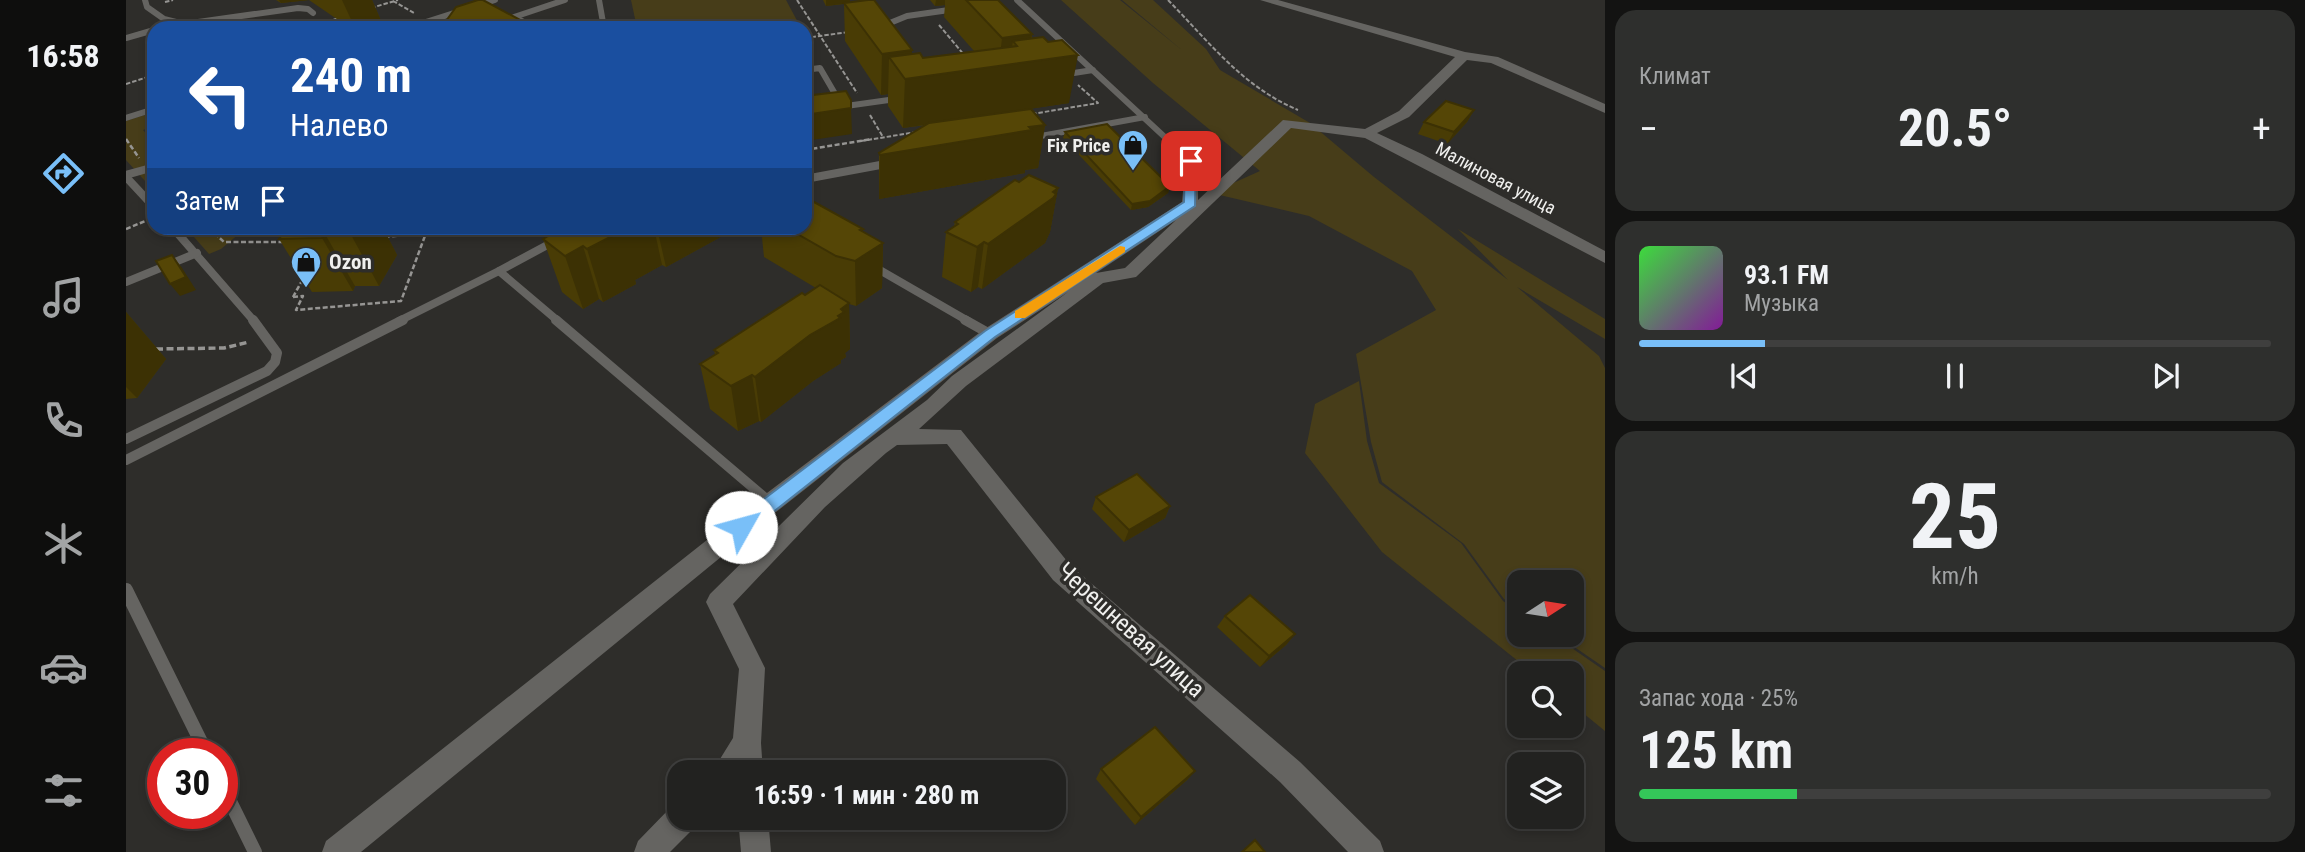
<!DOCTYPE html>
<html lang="ru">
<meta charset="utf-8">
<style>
body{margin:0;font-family:"Roboto Condensed",sans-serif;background:#2e2f2d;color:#f1f3f6;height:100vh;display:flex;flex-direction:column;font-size:26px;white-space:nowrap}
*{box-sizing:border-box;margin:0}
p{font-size:23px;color:#a2a4a5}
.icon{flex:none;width:38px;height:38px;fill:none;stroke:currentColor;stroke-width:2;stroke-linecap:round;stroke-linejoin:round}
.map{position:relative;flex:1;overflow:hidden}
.details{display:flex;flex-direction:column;gap:10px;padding:10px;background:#131312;width:700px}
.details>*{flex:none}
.top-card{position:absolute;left:21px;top:21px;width:665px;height:214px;border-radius:21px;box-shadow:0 4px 10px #0003,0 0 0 2px #3f3f3e;background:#1a4fa0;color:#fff;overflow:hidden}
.needle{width:46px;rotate:78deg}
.fabs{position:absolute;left:1381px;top:570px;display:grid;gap:14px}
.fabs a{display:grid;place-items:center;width:77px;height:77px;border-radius:14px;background:#222220;box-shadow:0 4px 10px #0003,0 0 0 2px #3f3f3e;font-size:35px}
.speed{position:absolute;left:21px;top:738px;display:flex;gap:14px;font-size:35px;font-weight:700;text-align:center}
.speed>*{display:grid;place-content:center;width:91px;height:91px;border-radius:50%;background:#222220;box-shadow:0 4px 10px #0003,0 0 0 2px #3f3f3e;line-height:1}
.speed .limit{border:10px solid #d22;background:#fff;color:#111}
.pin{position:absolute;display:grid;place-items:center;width:60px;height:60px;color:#fff;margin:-30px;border-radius:14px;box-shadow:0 4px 10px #0006}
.me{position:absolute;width:77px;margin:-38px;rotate:52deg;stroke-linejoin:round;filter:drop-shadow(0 0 5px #0008)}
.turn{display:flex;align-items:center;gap:24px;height:147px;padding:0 28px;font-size:32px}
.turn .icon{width:91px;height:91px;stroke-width:2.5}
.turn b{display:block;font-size:49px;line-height:60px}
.then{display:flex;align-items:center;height:66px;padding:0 28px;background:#0003;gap:14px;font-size:26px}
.big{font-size:52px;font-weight:700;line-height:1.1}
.details .tile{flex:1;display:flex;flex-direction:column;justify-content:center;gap:10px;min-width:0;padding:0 24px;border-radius:21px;background:#2e2f2d}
.details .dial{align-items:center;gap:0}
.dial b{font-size:91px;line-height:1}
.song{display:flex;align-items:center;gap:21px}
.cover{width:84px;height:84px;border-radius:10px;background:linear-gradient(135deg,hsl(120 70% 55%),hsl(290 70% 35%))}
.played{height:7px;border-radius:4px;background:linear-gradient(90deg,#79bff8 20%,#3f3f3e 20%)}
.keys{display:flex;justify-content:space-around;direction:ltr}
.heat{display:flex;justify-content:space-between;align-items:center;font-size:38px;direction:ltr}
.charge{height:10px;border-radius:5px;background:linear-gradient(90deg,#34c759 25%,#3f3f3e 0)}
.trip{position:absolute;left:541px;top:760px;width:399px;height:70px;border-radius:21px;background:#222220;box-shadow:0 4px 10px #0003,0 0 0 2px #3f3f3e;font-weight:700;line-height:70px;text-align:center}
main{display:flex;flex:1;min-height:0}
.menu{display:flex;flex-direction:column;width:126px;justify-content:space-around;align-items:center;background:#0e0e0d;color:#a2a4a5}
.menu .icon{width:49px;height:49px}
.menu .selected{color:#79bff8}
.menu b{font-size:32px;color:#f1f3f6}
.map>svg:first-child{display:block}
.green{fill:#473d19}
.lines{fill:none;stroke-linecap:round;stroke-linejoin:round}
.path-far2{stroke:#969593;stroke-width:2;stroke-dasharray:4.5 2;stroke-linecap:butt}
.path-far1{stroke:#969593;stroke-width:2.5;stroke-dasharray:5 2.5;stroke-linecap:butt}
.path{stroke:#969593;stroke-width:3.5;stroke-dasharray:7 3.5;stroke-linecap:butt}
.lane-far3{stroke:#656461;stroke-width:6}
.lane-far2{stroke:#656461;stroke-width:8}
.lane-far1{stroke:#656461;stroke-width:10}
.lane{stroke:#656461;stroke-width:14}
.street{fill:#656461;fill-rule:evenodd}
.wall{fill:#493c05}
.shaded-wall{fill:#3c3104;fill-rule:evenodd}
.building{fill:#554606;stroke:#3c3104;stroke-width:2}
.route{fill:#79bff8;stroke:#4f7ca1;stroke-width:2}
.slow{fill:#f59e0b}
.labels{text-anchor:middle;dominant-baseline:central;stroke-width:7;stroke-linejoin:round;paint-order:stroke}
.far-poi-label{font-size:18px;font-weight:bold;fill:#f0f0ee;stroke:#2e2d2a;text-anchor:end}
.far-street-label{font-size:18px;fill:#f0f0ee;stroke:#2e2d2a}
.poi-label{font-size:21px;font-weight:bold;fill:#f0f0ee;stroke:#2e2d2a;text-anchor:start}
.near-street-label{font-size:24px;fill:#f0f0ee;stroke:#2e2d2a}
</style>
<main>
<nav class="menu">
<b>16:58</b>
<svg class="icon selected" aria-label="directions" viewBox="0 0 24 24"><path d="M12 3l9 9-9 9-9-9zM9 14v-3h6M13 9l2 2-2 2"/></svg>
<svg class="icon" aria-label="music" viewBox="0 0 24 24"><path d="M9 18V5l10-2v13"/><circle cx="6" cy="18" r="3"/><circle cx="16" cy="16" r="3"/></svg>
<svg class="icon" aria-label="phone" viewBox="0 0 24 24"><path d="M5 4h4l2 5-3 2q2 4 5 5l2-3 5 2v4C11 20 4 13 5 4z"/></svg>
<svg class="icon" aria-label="climate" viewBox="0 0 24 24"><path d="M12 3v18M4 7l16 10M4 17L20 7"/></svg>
<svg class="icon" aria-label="car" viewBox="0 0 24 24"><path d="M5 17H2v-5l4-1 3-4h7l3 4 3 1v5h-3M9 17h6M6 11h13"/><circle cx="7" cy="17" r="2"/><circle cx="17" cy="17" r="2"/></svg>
<svg class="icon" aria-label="filters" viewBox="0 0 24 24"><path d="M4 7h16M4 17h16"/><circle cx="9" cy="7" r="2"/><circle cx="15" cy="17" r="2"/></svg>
</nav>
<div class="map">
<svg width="1479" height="852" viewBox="0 0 1479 852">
<rect width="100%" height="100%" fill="#2e2d2a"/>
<g class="green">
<polygon points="505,0 660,0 675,28 511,28"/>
<polygon points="935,0 994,0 1057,51 996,0 1027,0 1080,49 1094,70 1184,123 1248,177 1382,280 1332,229 1479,319 1479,339 1391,287 1473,356 1479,368 1479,668 1431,635 1446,635 1446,583 1393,583 1393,610 1378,599 1338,544 1256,482 1245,442 1230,354 1310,310 1286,271 1183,216 1085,193 1134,171 1027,83"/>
<polygon points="28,112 28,126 17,130 28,142 28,191 0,160 0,121"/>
<polygon points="60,228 109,228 114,233 95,249 83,254"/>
<polygon points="1233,381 1241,441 1253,483 1335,543 1377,601 1393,612 1393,635 1427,635 1479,671 1479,731 1446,704 1446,674 1408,674 1256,552 1179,453 1189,404"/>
</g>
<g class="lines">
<g class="path-far2">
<polyline points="671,0 731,93"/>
<path d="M 1042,0 C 1083,42 1117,87 1172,110"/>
<polyline points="267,1 288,13"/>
<polyline points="39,2 47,0"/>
<polyline points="245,8 272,0"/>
<polyline points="195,23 214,18"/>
<polyline points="813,25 839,56"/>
<polyline points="679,38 723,32"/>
<polyline points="0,84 28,75"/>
<polyline points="906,114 972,103 952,85"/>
<polyline points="744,115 757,137"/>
<polyline points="735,141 791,132"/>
</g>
<g class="path-far1">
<polyline points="0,139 13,158"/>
<polyline points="679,150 746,139"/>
<polyline points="83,228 98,242 158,242"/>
<polyline points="0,229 24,219"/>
<polyline points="167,297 177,296 170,310 275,301 300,233 257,237"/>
<polyline points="167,297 178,277"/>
</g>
<polyline class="path" points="30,349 98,348 123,342"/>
<g class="lane-far3">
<polyline points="19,0 21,7 38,19 58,24 172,8 182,9 187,13"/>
<polyline points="473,0 478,28"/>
<polyline points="891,0 1043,141"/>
<polyline points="281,28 369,0"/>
<polyline points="409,28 388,17 439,0"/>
<polyline points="764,31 759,25 781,16 830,9"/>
<polyline points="0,38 28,30"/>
<polyline points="679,70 694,68 715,104"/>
<polyline points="935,75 967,70"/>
<polyline points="713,107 777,98"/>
<polyline points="0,118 28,109"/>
<polyline points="904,138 1019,117"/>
</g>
<g class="lane-far2">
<polyline points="1042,139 1065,161"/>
<polyline points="0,175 21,169"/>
<polyline points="0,177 28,207"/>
<polyline points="679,179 765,163"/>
<polyline points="47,228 128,321"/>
<polyline points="745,265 842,321"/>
<polyline points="0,282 71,253"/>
<polyline points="273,321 373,271"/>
<polyline points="432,321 373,271 453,228"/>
</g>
<g class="lane-far1">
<polyline points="430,320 645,503"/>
<polyline points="839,320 864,334"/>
<polyline points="0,439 141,371 149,362 151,353 127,320"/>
<polyline points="0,460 277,320"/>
</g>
<g class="lane">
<polyline points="0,590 81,754"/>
<polyline points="96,785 129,852"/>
</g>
<g class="street">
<path d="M 1134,0 L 1152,0 L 1339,52 L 1372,57 L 1479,104 L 1479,113 L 1365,63 L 1341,60 L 1283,117 L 1251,133 L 1296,154 L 1479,251 L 1479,263 L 1239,138 L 1165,128 L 1010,277 L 977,283 L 840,386 L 793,429 L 835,430 L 945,566 L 1174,762 L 1254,841 L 1258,852 L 1222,852 L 1154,782 L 927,580 L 821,444 L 771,445 L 760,453 L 699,507 L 607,604 L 639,668 L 635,743 L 637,772 L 586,772 L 607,738 L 613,669 L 580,602 L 584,594 L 717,463 L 801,400 L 826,376 L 942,292 L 871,338 L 645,516 L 235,852 L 196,852 L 200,841 L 629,502 L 857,330 L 1056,202 L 1060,158 L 1065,157 L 1072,161 L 1072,200 L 1157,120 L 1239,129 L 1273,111 L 1329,57 ZM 1050,220 L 999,268 L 970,273 Z"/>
<polygon points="553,804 553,817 572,817 568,828 544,852 508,852 512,841 546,806"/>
<polygon points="612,817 642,817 645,852 615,852"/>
</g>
</g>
<g class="wall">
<polygon points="150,0 246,0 256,23 243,28 224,28 183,0 155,3"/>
<polygon points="697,0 724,0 724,2 785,54 797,58 848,51 818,17 819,5 809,6 804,0 872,0 906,34 906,38 943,103 875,113 919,125 912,168 899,170 899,173 753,199 753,153 800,125 777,128 762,106 762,94 755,95 719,41 718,4 700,6"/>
<polygon points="330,7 409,28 315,28"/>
<polygon points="1348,110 1341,122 1321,144 1292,134 1298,122"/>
<polygon points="939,132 1044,186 1042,193 1022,207 1005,210 937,138"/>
<polygon points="893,182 932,188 924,232 919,243 856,289 852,287 845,292 816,277 820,232 828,226 829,222"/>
<polygon points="161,228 257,228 271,255 253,286 229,286 227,291 186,292 153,239"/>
<polygon points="424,228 611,228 540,267 536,265 509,280 510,284 477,302 473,299 457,309 436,292 417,239 426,234"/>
<polygon points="635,228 679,228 737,232 757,243 756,288 730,306 723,304 724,349 719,353 720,357 715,360 715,363 687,381 635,422 633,421 612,431 584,409 574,364 589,354 588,350 690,288 638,257"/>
<polygon points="0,312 40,359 11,398 0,399"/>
<polygon points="970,497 1044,506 1039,518 998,542 966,509"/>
<polygon points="1099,616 1169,634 1160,645 1134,667 1091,627"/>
<polygon points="975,769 1069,771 1061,780 1009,825 970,779"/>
</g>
<g class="shaded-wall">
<polygon points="153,0 183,0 155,3"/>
<polygon points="216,0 246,0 256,23 243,28 229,28"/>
<polygon points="700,0 724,0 724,3 700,6"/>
<polygon points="810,0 819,0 819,5 809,6"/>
<polygon points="353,21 355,28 349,28"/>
<path d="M 906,34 L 902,62 L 952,55 L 943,103 L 777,128 L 779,79 L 763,57 L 762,94 L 755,95 L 756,54 L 786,50 L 785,78 L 873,66 L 876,38 ZM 887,41 L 891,46 L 883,65 Z"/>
<polygon points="725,108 726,134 679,141 679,115"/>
<polygon points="1348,110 1341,122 1321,144 1328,132"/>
<polygon points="919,125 912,168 899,170 899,173 753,199 754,155"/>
<polygon points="1044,186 1042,193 1022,207 1005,210 1006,204"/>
<polygon points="932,188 924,232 919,243 856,289 862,244"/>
<polygon points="228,228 257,228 271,255 253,286 224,233"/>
<polygon points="494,228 528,228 536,265 509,280 510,284 477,302 461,249"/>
<polygon points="531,228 611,228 540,267"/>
<polygon points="737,229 737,256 757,243 756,288 730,306 729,261 734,230"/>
<polygon points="199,234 229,286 227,291 196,238"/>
<polygon points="858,242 852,287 845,292 851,247"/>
<polygon points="457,246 473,299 457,309 439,256"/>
<polygon points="46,255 56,268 70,290 54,296 44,284"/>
<polygon points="723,303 724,349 719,353 720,357 715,360 715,363 687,381 635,422 629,377 684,335 712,316 715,309"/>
<polygon points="0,312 40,359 11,398 0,387"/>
<polygon points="626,375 633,421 612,431 605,386"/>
<polygon points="1044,506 1039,518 998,542 1003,530"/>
<polygon points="1169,634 1160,645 1134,667 1143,656"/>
<polygon points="1069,771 1061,780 1009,825 1015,817"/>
</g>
<g class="building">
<polygon points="352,0 357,0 409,28 365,28 353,21 349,28 315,28 330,7"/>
<polygon points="742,0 748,0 786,50 756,54 718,3"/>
<polygon points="840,0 872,0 906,34 876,38"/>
<polygon points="917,37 922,42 936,40 952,55 779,79 763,57 794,53 797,58 891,46 887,41"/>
<polygon points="720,91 725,100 725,108 679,115 679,96"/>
<polygon points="1320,101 1348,110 1328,132 1298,122"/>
<polygon points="905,109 919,125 903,127 906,130 754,155 753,153 803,123"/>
<polygon points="981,124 1044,186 1024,201 1006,204 939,132"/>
<polygon points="903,175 932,188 927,192 930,194 927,198 862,244 858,242 851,247 820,232 832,224 829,222 889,180 893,182"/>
<polygon points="679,197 737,229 734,230 757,243 729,261 710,256 661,228 679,228"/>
<polygon points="161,228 228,228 224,233 199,234 196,238 153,239"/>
<polygon points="436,228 494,228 492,229 496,231 461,249 457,246 439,256 417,239"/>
<polygon points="46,255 60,277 44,284 30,261"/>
<polygon points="694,285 723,303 715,309 718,312 712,316 714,318 684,335 629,377 626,375 605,386 574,364 592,353 588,350 634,320 676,293 679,295"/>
<polygon points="1011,474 1044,506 1003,530 970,497"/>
<polygon points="1124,595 1169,634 1143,656 1099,616"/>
<polygon points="1029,727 1069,771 1015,817 975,769"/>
<polygon points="1129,840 1139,852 1116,852"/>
</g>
<polygon class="route" points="1065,157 1070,161 1069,206 869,337 622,532 615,534 609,532 606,527 609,521 859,331 1058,202 1059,161"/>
<polygon class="slow" points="994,246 999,247 999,252 899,318 889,318 889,311"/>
<defs>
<g id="shop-pin" transform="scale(1.575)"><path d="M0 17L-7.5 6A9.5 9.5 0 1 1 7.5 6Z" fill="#79bff8" stroke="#2e2d2a"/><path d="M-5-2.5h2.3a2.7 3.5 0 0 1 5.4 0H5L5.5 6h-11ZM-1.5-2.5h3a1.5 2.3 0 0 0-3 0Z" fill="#111"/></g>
</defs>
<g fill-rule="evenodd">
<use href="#shop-pin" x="1007" y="145"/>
<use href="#shop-pin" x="180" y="262"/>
</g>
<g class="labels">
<g class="far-poi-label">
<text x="984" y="145">Fix Price</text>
</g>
<g class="far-street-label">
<text transform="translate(1370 178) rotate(28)">Малиновая улица</text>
</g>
<g class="poi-label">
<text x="203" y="262">Ozon</text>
</g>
<g class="near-street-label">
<text transform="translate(1005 630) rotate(42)">Черешневая улица</text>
</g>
</g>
</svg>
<div class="fabs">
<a><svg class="needle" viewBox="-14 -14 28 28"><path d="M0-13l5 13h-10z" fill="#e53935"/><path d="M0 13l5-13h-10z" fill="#a2a4a5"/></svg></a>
<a><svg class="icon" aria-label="search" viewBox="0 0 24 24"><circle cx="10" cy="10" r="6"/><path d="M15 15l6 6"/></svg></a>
<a><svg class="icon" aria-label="layers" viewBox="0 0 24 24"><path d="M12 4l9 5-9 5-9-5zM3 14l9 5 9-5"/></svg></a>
</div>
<div class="speed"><div class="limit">30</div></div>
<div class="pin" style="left:1065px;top:161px;background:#d93025"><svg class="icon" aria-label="arrive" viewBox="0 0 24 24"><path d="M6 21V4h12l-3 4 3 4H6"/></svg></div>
<svg class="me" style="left:615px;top:527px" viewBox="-20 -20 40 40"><circle r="19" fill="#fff"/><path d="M0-13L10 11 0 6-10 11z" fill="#79bff8"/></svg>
<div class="trip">16:59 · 1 мин · 280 m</div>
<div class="top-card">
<div class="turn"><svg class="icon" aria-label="left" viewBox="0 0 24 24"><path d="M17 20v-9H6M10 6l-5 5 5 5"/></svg><div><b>240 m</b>Налево</div></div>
<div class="then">Затем<svg class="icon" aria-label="arrive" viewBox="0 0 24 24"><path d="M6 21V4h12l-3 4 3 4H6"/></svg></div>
</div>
</div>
<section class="details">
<div class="tile"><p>Климат</p>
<div class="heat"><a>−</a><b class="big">20.5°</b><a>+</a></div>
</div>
<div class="tile">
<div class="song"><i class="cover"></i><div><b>93.1 FM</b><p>Музыка</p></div></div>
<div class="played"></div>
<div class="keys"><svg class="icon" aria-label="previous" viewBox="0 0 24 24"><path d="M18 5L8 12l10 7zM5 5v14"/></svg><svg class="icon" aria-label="pause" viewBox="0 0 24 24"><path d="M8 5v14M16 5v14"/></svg><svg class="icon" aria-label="next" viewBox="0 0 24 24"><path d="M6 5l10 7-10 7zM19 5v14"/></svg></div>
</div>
<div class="tile dial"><b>25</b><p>km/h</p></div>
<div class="tile"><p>Запас хода · 25%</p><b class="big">125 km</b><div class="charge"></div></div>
</section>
</main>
